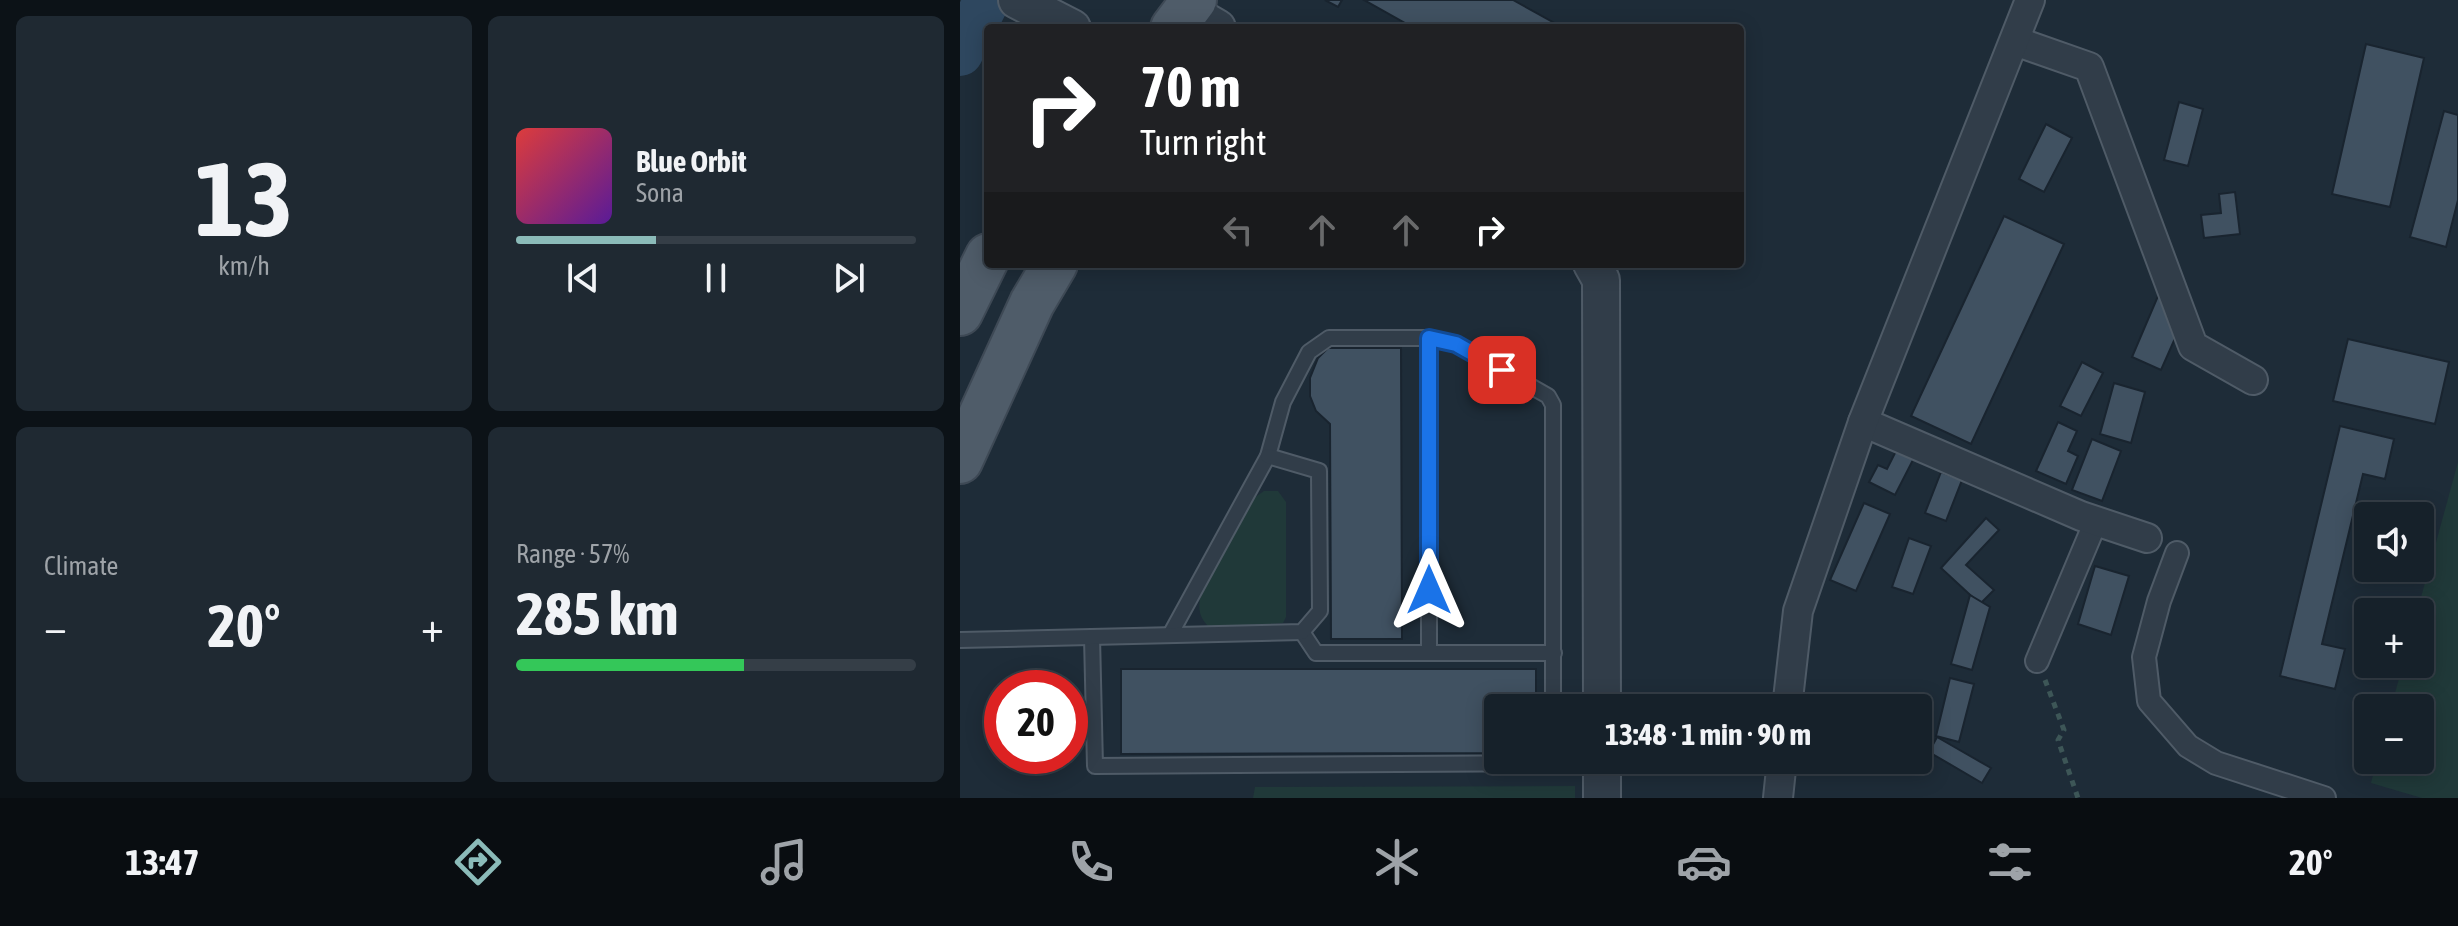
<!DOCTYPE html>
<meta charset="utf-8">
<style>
body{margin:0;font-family:"Asap Condensed",sans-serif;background:#1f2932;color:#f1f3f6;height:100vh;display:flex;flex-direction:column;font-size:30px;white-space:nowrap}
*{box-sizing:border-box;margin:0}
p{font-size:26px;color:#9ea3a8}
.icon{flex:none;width:44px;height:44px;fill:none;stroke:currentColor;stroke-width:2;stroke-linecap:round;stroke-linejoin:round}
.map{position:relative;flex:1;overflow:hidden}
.sheet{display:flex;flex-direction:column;gap:16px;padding:16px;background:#0c1217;width:960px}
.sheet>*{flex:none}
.top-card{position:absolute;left:24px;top:24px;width:760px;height:244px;border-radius:8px;box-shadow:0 4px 20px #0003,0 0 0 2px #353e47;background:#202124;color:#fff;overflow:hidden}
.tools{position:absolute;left:1394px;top:502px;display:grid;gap:16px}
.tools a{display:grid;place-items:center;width:80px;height:80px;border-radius:8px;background:#16212a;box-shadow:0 4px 20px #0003,0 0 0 2px #353e47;font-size:40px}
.speed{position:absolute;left:24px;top:670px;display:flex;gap:16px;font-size:40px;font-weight:700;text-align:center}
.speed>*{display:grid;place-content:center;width:104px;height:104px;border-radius:50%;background:#16212a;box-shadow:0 4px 20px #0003,0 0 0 2px #353e47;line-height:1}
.speed .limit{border:12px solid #d22;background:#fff;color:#111}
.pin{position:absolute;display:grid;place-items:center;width:68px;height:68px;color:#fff;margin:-34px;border-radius:16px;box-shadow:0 4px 12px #0006}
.me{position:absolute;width:88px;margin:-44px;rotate:0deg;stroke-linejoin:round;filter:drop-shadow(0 0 6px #0008)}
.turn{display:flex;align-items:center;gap:28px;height:168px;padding:0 24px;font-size:36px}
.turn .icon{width:104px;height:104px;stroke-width:2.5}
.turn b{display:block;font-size:56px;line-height:68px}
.lanes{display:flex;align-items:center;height:76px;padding:0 24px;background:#0003;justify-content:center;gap:40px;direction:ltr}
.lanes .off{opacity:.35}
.big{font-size:60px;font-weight:700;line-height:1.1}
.sheet .tile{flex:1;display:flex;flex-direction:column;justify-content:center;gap:12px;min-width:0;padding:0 28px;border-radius:12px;background:#1f2932}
.sheet .dial{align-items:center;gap:0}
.dial b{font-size:104px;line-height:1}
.song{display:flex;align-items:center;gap:24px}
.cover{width:96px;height:96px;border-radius:12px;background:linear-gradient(135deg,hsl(0 70% 55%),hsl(270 70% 35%))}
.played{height:8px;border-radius:4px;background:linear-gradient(90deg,#8bbbb9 35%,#353e47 35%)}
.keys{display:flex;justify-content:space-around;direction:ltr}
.heat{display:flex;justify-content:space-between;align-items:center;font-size:44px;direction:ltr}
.charge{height:12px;border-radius:6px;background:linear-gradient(90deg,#34c759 57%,#353e47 0)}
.sheet .tiles{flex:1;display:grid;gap:16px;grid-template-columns:repeat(2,1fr)}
.trip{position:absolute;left:524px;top:694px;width:448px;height:80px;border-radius:8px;background:#16212a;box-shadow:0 4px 20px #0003,0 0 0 2px #353e47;font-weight:700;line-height:80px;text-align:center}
.menu{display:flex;height:128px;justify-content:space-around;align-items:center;background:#090d11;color:#9ea3a8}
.menu .icon{width:56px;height:56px}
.menu .active{color:#8bbbb9}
.menu b{font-size:36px;color:#f1f3f6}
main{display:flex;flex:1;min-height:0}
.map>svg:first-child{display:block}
.green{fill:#203939}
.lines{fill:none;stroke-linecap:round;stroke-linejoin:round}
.river{stroke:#2e475f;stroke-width:46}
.building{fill:#405161;stroke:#19242f;stroke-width:2}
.service-casing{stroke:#4f5b67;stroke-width:18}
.pedestrian-casing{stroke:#4f5b67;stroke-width:26}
.minor-casing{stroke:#4f5b67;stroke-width:32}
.tertiary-casing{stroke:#4f5b67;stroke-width:40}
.primary-casing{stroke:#3e4955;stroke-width:48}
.path{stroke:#3d5657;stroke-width:5;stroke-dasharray:6 6;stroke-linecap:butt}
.service{stroke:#313d49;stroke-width:14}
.pedestrian{stroke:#313d49;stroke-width:22}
.minor{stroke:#313d49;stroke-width:28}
.tertiary{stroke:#313d49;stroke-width:36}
.primary{stroke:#4f5c69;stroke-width:44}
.route-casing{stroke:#114b97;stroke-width:20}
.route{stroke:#1a73e8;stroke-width:14}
</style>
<main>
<section class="sheet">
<div class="tiles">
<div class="tile dial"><b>13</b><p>km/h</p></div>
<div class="tile">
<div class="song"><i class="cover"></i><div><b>Blue Orbit</b><p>Sona</p></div></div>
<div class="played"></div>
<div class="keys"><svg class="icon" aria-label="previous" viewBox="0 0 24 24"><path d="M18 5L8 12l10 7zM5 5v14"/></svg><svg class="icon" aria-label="pause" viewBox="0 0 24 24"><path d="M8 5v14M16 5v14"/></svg><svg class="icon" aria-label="next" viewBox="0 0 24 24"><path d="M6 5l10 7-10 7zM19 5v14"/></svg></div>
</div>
<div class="tile"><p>Climate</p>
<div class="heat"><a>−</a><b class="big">20°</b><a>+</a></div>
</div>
<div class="tile"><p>Range · 57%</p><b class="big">285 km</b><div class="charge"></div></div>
</div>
</section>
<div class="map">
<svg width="1498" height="798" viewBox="0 0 1498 798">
<rect width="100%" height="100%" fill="#1e2c38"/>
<g class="green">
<polygon points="1498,462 1498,798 1462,798 1411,783 1417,760 1460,760 1460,708 1431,708 1443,664 1460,664 1460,612 1457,612"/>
<path d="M 304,491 L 318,491 L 326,502 L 326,617 L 323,623 L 250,628 C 238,617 238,608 241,593 L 294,498 Z"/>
<polygon points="615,786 615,798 293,798 295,787"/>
</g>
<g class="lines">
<polyline class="river" points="0,53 27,0"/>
</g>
<g class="building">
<polygon points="365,0 382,0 378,7"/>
<polygon points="404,0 553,0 598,25 597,28 454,28"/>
<polygon points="1406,44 1464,58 1430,207 1372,194"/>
<polygon points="1219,102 1243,109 1228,166 1204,160"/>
<polygon points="1484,111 1498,115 1498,200 1486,247 1450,237"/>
<polygon points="1086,124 1112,138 1084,192 1059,179"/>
<polygon points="1275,192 1280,234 1244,238 1241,215 1261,213 1259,194"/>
<polygon points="1044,216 1104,244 1011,444 951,416"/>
<polygon points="1198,296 1228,309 1201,370 1172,357"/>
<polygon points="1388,339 1489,362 1475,424 1373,401"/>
<polygon points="368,348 441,348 442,639 371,639 370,424 356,411 350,396 350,378 358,358"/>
<polygon points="1122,362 1143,373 1121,416 1100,406"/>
<polygon points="1154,383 1185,392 1171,443 1140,434"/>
<polygon points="1098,422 1117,431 1108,451 1118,456 1106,484 1076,471"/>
<polygon points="1380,426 1434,439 1425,479 1403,474 1362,644 1385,649 1375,689 1320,676"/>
<polygon points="1132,439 1161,451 1142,501 1112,490"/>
<polygon points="937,449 954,458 935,495 909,482 918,465 927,469"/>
<polygon points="981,472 1002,480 986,521 965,513"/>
<polygon points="904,503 930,514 896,591 870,580"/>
<polygon points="1026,518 1039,530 1006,565 1034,590 1020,604 981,568"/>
<polygon points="949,538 971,546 953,594 932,587"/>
<polygon points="1135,566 1169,576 1151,635 1118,624"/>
<polygon points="1010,595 1030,607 1012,670 991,664"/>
<polygon points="161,669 576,669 576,708 538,708 538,753 161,754"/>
<polygon points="990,678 1014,684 999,742 976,736"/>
<polygon points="977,737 1031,768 1022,783 969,752"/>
</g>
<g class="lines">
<g class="service-casing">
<g id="service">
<polyline points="469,338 469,653"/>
<polyline points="342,632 356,653 594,653"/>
<polyline points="210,635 308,456 323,402 349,352 369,338 469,338 496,344 588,396 593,405 593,708"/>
<polyline points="132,637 135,766 593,763 593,760"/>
<polyline points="0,640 342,632 360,611 359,471 308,456"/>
</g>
</g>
<g class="pedestrian-casing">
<g id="pedestrian">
<polyline points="1217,553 1199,601 1184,657 1189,701 1228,746 1256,763 1364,798"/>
<polyline points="1077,661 1136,521"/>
</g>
</g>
<g class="minor-casing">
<g id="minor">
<polyline points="1055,41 1129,67 1233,346 1293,380"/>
<polyline points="903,422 1121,516 1187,538"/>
<polyline points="827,708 838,611 903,422 1070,0"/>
<polyline points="818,798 822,760"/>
</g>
</g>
<g class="tertiary-casing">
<g id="tertiary">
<polyline points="57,0 112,28"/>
<polyline points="226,10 257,28"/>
<polyline points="632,264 641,280 642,708"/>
<polyline points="642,798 642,760"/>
</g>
</g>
<g class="primary-casing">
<g id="primary">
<polyline points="213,28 234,0"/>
<polyline points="0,313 28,256"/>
<polyline points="0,461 72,303 95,264"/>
</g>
</g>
<polyline class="path" points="1085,680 1104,730 1098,740 1118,798"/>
<use href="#service" class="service"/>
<use href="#pedestrian" class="pedestrian"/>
<use href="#minor" class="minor"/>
<use href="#tertiary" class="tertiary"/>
<use href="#primary" class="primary"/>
</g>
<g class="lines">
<g class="route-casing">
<polyline id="route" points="469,590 469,338 496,344 542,370"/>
</g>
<use href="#route" class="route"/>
</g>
</svg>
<div class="tools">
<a><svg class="icon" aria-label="sound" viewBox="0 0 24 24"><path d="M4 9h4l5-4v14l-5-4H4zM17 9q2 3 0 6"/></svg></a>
<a>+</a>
<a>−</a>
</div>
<div class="speed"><div class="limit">20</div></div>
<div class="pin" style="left:542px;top:370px;background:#d93025"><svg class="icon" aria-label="arrive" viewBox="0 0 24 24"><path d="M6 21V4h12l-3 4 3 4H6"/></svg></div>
<svg class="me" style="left:469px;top:590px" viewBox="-20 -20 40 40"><path d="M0-17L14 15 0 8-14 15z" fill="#1a73e8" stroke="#fff" stroke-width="4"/></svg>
<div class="trip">13:48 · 1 min · 90 m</div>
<div class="top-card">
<div class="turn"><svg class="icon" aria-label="right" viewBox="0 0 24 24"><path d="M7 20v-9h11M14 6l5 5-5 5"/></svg><div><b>70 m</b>Turn right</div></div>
<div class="lanes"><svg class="icon off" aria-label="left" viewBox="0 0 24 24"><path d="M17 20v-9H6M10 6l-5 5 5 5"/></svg><svg class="icon off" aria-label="ahead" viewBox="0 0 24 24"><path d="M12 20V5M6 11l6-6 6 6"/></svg><svg class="icon off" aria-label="ahead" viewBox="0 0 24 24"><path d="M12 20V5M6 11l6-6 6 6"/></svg><svg class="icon" aria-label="right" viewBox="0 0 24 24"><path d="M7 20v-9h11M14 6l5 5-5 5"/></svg></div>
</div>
</div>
</main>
<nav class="menu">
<b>13:47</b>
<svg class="icon active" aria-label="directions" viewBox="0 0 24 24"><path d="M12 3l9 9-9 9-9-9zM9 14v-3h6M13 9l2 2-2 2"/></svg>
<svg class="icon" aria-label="music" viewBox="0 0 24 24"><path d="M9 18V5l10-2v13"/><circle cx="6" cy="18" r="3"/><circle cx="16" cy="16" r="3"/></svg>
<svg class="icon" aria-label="phone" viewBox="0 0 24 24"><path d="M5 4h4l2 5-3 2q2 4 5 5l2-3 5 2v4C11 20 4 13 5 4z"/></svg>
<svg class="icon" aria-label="climate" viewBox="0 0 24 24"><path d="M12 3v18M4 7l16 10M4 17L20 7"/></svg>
<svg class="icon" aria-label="car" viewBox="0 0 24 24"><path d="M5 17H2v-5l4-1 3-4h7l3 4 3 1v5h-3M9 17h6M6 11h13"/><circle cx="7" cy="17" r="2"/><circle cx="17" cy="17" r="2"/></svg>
<svg class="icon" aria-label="filters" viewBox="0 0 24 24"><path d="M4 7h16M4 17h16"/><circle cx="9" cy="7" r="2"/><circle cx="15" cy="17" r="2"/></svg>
<b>20°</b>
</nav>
